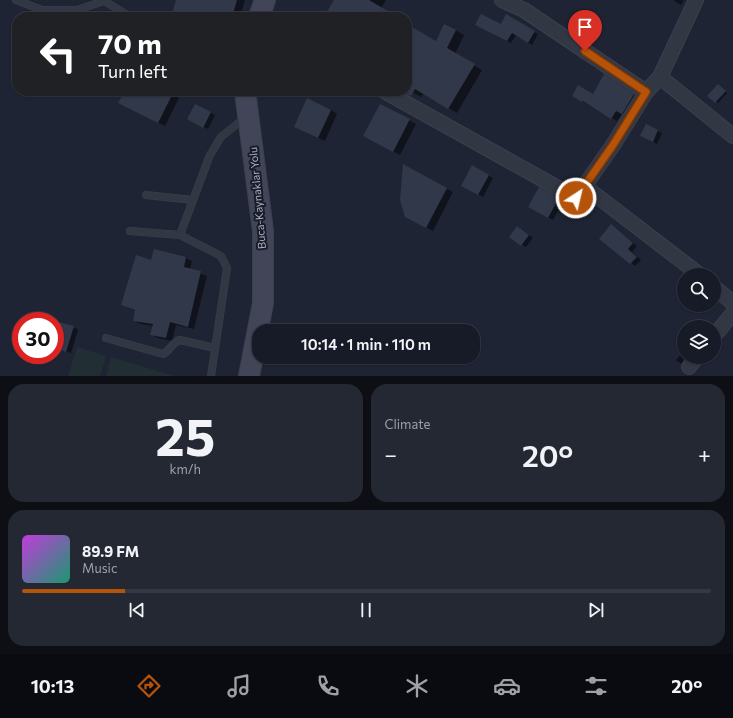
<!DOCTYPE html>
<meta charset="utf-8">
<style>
body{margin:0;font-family:Commissioner,sans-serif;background:#242833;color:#f1f3f6;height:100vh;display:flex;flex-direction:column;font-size:15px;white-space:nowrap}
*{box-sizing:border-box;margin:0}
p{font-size:13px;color:#9ea1a7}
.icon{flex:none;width:22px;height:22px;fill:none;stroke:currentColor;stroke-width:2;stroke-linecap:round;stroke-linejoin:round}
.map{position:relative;height:376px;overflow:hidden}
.details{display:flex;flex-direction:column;gap:8px;padding:8px;background:#0d0f15;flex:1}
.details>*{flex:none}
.top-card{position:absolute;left:12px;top:12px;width:400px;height:84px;border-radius:16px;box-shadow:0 1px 3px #0004,0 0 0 1px #363944;background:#202124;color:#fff;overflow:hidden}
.controls{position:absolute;left:677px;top:268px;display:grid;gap:8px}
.controls a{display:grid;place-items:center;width:44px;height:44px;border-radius:50%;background:#171b27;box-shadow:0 1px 3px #0004,0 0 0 1px #363944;font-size:20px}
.speed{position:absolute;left:12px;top:312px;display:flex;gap:8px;font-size:20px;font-weight:700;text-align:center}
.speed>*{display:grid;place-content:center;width:52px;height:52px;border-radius:50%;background:#171b27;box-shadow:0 1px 3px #0004,0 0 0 1px #363944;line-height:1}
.speed .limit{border:6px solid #d22;background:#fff;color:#111}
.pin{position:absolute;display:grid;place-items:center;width:34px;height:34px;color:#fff;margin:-41px -17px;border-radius:50% 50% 50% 0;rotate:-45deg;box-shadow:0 0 4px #0007}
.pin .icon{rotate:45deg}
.me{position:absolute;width:44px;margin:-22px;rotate:35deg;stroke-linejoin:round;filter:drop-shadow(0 0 3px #0008)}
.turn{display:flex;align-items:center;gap:14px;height:84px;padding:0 20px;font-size:18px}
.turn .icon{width:52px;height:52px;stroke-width:2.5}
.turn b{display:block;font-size:28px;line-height:34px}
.big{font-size:30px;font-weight:600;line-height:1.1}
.details .card{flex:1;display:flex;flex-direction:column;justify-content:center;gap:6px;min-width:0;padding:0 14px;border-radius:16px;background:#242833}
.details .dial{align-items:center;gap:0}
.dial b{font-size:52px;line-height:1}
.song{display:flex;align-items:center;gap:12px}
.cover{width:48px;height:48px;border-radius:6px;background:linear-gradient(135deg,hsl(290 70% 55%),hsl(160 70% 35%))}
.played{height:4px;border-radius:2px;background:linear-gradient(90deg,#b45309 15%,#363944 15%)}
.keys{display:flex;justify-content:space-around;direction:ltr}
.heat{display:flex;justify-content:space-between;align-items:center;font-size:22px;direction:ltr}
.details .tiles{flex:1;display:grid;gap:8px;grid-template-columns:1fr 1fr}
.card:last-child{grid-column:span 2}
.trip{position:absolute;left:252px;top:324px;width:228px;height:40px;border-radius:16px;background:#171b27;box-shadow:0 1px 3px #0004,0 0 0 1px #363944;font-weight:600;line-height:40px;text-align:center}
.dock{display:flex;height:64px;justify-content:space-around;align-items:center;background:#090b10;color:#9ea1a7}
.dock .icon{width:28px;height:28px}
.dock .active{color:#b45309}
.dock b{font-size:18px;color:#f1f3f6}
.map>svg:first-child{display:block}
.green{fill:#212f35}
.shadow{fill:#0007}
.building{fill:#31384a}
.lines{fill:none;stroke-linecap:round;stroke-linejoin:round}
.lane-casing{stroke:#3c404e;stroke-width:8}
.street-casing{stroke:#3c404e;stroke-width:16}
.secondary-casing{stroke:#3c404e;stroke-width:22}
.lane{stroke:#323744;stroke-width:7}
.street{stroke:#323744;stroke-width:14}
.secondary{stroke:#414557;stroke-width:20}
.route-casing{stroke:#753606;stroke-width:10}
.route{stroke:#b45309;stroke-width:7}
.labels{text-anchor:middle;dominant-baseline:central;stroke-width:4;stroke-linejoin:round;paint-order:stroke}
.street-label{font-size:11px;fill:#acb1c2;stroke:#181c29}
</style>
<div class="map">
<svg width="733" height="376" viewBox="0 0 733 376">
<rect width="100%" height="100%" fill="#1f2434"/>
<g class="green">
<polygon points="77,347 106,356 100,376 68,376"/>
<polygon points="111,357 174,376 106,376"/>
</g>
<g class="shadow">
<polygon points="177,0 245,0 240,17 175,17"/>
<polygon points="335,0 386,0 381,8 395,17 326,17"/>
<polygon points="673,0 684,0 681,5"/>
<polygon points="506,16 538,34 532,45 516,35 511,43 476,25 501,25"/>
<polygon points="407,24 437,43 455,30 464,35 455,54 482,70 457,113 424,93 421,97 407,89"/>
<polygon points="610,79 640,99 628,116 623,113 617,121 573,96 593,95"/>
<polygon points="720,86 727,93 718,103 709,96"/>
<polygon points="126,91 166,91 179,98 165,126 126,106"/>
<polygon points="196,105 215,115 208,129 193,122"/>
<polygon points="331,110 337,114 325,141 301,130"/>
<polygon points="409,120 416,124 400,155 371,139"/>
<polygon points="646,125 662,133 657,144 646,138"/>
<polygon points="404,165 453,192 433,231 406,216"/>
<polygon points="473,167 493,178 483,197 462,185"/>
<polygon points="540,189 563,202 553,220 529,207"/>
<polygon points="615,228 637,246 632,252 641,260 635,266 601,239"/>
<polygon points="522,230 533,238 526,247 522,245"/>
<polygon points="186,258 192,261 190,270 207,276 194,329 176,325 172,341 158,338 151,334 153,326 141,324 134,321 136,311 122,305 152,261"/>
<polygon points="73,327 78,330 71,353 55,348 55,336"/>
<polygon points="684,351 684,357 693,357 686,367 676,360"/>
</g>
<g class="building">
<polygon points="176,0 237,0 232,17 171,17"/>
<polygon points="334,0 369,0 398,17 324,17"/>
<polygon points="481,14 501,24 506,14 535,31 528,43 512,33 507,41 475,25"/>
<polygon points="407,24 436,41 444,24 456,30 447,48 475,64 448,109 415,89 411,96 407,94"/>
<polygon points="604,74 634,94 622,114 616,111 611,119 583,101 582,102 572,96 578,85 593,94"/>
<polygon points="718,84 726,91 715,103 707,96"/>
<polygon points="125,91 174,91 158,123 118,103"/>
<polygon points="307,98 331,110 318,138 294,127"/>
<polygon points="195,104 211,112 203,128 187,119"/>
<polygon points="380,104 410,119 393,152 363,136"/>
<polygon points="646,124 658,130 653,142 640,136"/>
<polygon points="403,164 447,188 426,228 405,217 400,200"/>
<polygon points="472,165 489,175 478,195 461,186"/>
<polygon points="539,187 559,198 548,218 528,207"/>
<polygon points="611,224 633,243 628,249 637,257 630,264 599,239"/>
<polygon points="517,226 529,235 521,246 509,237"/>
<polygon points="154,249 186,257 184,267 201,271 188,327 170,322 166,338 150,335 153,324 133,321 135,310 121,305 136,255 151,260"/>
<polygon points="58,322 74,326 66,352 55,348 55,332"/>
</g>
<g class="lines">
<g class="lane-casing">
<g id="lane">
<polyline points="16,0 42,10 77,10 104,1"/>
<polyline points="103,0 130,17"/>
<polyline points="77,10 84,17"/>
<polyline points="146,195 193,200"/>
<polyline points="130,231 180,235"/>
<path d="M 106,338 L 163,354 C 170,351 172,342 180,340 L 215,348"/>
<polyline points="211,376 227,268 221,256 180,235 210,155 221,137 246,117"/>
</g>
</g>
<g class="street-casing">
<g id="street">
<polyline points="502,0 524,10 646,92 660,77 696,0"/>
<polyline points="660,77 733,136"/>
<polyline points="384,91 576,198 613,145 646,92"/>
<polyline points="584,186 700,275"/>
<polyline points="714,287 733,303"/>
<polyline points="714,336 733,313"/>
<polyline points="689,367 697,357"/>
</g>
</g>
<g class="secondary-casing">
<g id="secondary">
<polyline points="259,17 265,0"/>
<polyline points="245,91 263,231 263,303 249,376"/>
</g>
</g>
<use href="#lane" class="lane"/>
<use href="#street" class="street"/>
<use href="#secondary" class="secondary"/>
</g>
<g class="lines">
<g class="route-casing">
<polyline id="route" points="576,198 613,145 646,92 585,51"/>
</g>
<use href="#route" class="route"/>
</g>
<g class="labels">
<g class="street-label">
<text transform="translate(257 198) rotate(-95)">Buca-Kaynaklar Yolu</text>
</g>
</g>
</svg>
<div class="controls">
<a><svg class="icon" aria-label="search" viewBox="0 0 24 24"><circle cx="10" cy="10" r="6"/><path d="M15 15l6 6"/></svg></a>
<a><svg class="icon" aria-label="layers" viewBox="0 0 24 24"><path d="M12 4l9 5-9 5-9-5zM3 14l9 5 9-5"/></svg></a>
</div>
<div class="speed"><div class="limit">30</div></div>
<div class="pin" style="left:585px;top:51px;background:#d93025"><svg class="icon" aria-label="arrive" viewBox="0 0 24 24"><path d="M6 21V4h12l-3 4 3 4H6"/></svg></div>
<svg class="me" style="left:576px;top:198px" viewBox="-20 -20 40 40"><circle r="17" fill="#b45309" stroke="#fff" stroke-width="3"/><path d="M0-11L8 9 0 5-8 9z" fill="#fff"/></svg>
<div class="trip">10:14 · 1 min · 110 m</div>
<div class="top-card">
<div class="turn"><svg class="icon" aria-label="left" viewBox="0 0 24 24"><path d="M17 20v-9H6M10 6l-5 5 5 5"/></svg><div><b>70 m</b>Turn left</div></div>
</div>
</div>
<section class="details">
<div class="tiles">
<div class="card dial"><b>25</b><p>km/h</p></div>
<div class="card"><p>Climate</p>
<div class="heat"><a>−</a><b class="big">20°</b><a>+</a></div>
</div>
<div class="card">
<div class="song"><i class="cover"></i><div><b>89.9 FM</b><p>Music</p></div></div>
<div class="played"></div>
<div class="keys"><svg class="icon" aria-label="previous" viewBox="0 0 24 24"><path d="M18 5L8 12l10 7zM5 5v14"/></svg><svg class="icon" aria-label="pause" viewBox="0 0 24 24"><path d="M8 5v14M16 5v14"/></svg><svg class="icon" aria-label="next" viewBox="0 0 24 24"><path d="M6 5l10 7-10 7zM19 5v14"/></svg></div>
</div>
</div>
</section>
<nav class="dock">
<b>10:13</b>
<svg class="icon active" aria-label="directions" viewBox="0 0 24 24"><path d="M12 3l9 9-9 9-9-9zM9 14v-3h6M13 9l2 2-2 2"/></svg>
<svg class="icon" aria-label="music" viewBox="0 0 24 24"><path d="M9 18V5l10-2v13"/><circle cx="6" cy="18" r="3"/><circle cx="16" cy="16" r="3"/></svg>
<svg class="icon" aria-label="phone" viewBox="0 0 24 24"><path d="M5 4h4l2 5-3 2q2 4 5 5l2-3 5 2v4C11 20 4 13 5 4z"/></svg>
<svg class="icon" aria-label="climate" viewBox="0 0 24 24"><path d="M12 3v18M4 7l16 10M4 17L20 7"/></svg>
<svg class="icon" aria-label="car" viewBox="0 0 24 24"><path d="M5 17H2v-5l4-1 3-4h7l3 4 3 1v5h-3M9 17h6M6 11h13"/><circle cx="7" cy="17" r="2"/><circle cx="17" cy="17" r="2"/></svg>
<svg class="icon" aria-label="filters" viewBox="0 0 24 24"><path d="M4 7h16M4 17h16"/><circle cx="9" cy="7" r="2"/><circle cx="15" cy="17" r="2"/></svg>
<b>20°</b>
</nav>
